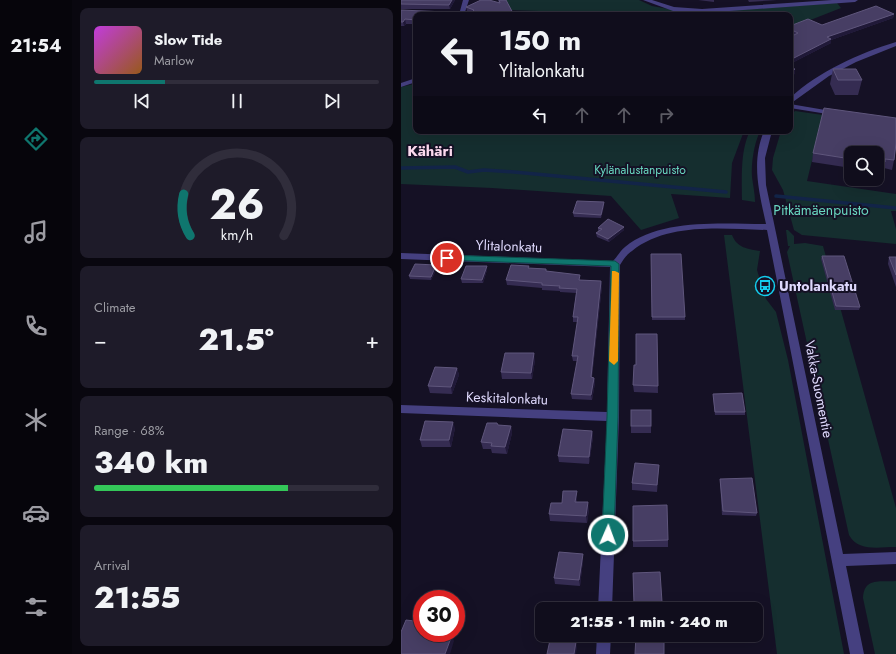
<!DOCTYPE html>
<meta charset="utf-8">
<style>
body{margin:0;font-family:Jost,sans-serif;background:#1e1b29;color:#f1f3f6;height:100vh;display:flex;flex-direction:column;font-size:15px;white-space:nowrap}
*{box-sizing:border-box;margin:0}
p{font-size:13px;color:#9c9ca3}
.icon{flex:none;width:22px;height:22px;fill:none;stroke:currentColor;stroke-width:2;stroke-linecap:round;stroke-linejoin:round}
.map{position:relative;flex:1;overflow:hidden}
.panel{display:flex;flex-direction:column;gap:8px;padding:8px;background:#09070f;width:329px}
.panel>*{flex:none}
.guide{position:absolute;left:12px;top:12px;width:380px;height:122px;border-radius:8px;box-shadow:0 4px 16px #0002,0 0 0 1px #302d3b;background:#100d1c;color:#f1f3f6;overflow:hidden}
.buttons{position:absolute;left:443px;top:146px;display:grid;gap:8px}
.buttons a{display:grid;place-items:center;width:40px;height:40px;border-radius:8px;background:#100d1c;box-shadow:0 4px 16px #0002,0 0 0 1px #302d3b;font-size:20px}
.speed{position:absolute;left:12px;top:590px;display:flex;gap:8px;font-size:20px;font-weight:700;text-align:center}
.speed>*{display:grid;place-content:center;width:52px;height:52px;border-radius:50%;background:#100d1c;box-shadow:0 4px 16px #0002,0 0 0 1px #302d3b;line-height:1}
.speed .limit{border:6px solid #d22;background:#fff;color:#111}
.pin{position:absolute;display:grid;place-items:center;width:34px;height:34px;color:#fff;margin:-17px;border:2px solid #fff;border-radius:50%;box-shadow:0 1px 4px #0007}
.me{position:absolute;width:44px;margin:-22px;rotate:2deg;stroke-linejoin:round;filter:drop-shadow(0 0 3px #0008)}
.turn{display:flex;align-items:center;gap:14px;height:84px;padding:0 20px;font-size:18px}
.turn .icon{width:52px;height:52px;stroke-width:2.5}
.turn b{display:block;font-size:28px;line-height:34px}
.lanes{display:flex;align-items:center;height:38px;padding:0 20px;background:#0003;justify-content:center;gap:20px;direction:ltr}
.lanes .off{opacity:.35}
.big{font-size:30px;font-weight:800;line-height:1.1}
.panel .card{flex:1;display:flex;flex-direction:column;justify-content:center;gap:6px;min-width:0;padding:0 14px;border-radius:8px;background:#1e1b29}
.panel .dial{align-items:center;gap:0}
.dial svg{height:104px;overflow:visible;fill:none;stroke:#302d3b;stroke-width:7;stroke-linecap:round;text-anchor:middle}
.dial text{fill:#f1f3f6;stroke:none}
.song{display:flex;align-items:center;gap:12px}
.cover{width:48px;height:48px;border-radius:6px;background:linear-gradient(135deg,hsl(290 70% 55%),hsl(30 70% 35%))}
.played{height:4px;border-radius:2px;background:linear-gradient(90deg,#0f766e 25%,#302d3b 25%)}
.keys{display:flex;justify-content:space-around;direction:ltr}
.heat{display:flex;justify-content:space-between;align-items:center;font-size:22px;direction:ltr}
.charge{height:6px;border-radius:3px;background:linear-gradient(90deg,#34c759 68%,#302d3b 0)}
.trip{position:absolute;left:134px;top:602px;width:228px;height:40px;border-radius:8px;background:#100d1c;box-shadow:0 4px 16px #0002,0 0 0 1px #302d3b;font-weight:800;line-height:40px;text-align:center}
main{display:flex;flex:1;min-height:0}
.tabs{display:flex;flex-direction:column;width:72px;justify-content:space-around;align-items:center;background:#06050b;color:#9c9ca3}
.tabs .icon{width:28px;height:28px}
.tabs .active{color:#0f766e}
.tabs b{font-size:18px;color:#f1f3f6}
.map>svg:first-child{display:block}
.green{fill:#152e2f}
.lines{fill:none;stroke-linecap:round;stroke-linejoin:round}
.stream{stroke:#122448;stroke-width:3.5}
.minor{fill:#454080;fill-rule:evenodd}
.wall{fill:#352c52}
.shaded-wall{fill:#201938}
.building{fill:#473e64;stroke:#5f567c}
.route{fill:#0f766e;stroke:#0a4d48}
.slow{fill:#f59e0b}
.labels{text-anchor:middle;dominant-baseline:central;stroke-width:4;stroke-linejoin:round;paint-order:stroke}
.far-park-label{font-size:12px;fill:#69d7c0;stroke:#151125}
.park-label{font-size:14px;fill:#69d7c0;stroke:#151125}
.street-label{font-size:14px;fill:#ded8fc;stroke:#151125}
.poi-label{font-size:14px;font-weight:bold;fill:#ded8fc;stroke:#151125;text-anchor:start}
.far-district-label{font-size:15px;font-weight:bold;fill:#fcdaee;stroke:#151125}
</style>
<main>
<nav class="tabs">
<b>21:54</b>
<svg class="icon active" aria-label="directions" viewBox="0 0 24 24"><path d="M12 3l9 9-9 9-9-9zM9 14v-3h6M13 9l2 2-2 2"/></svg>
<svg class="icon" aria-label="music" viewBox="0 0 24 24"><path d="M9 18V5l10-2v13"/><circle cx="6" cy="18" r="3"/><circle cx="16" cy="16" r="3"/></svg>
<svg class="icon" aria-label="phone" viewBox="0 0 24 24"><path d="M5 4h4l2 5-3 2q2 4 5 5l2-3 5 2v4C11 20 4 13 5 4z"/></svg>
<svg class="icon" aria-label="climate" viewBox="0 0 24 24"><path d="M12 3v18M4 7l16 10M4 17L20 7"/></svg>
<svg class="icon" aria-label="car" viewBox="0 0 24 24"><path d="M5 17H2v-5l4-1 3-4h7l3 4 3 1v5h-3M9 17h6M6 11h13"/><circle cx="7" cy="17" r="2"/><circle cx="17" cy="17" r="2"/></svg>
<svg class="icon" aria-label="filters" viewBox="0 0 24 24"><path d="M4 7h16M4 17h16"/><circle cx="9" cy="7" r="2"/><circle cx="15" cy="17" r="2"/></svg>
</nav>
<section class="panel">
<div class="card">
<div class="song"><i class="cover"></i><div><b>Slow Tide</b><p>Marlow</p></div></div>
<div class="played"></div>
<div class="keys"><svg class="icon" aria-label="previous" viewBox="0 0 24 24"><path d="M18 5L8 12l10 7zM5 5v14"/></svg><svg class="icon" aria-label="pause" viewBox="0 0 24 24"><path d="M8 5v14M16 5v14"/></svg><svg class="icon" aria-label="next" viewBox="0 0 24 24"><path d="M6 5l10 7-10 7zM19 5v14"/></svg></div>
</div>
<div class="card dial"><svg viewBox="0 0 100 80">
<path d="M14 69A42 42 0 1 1 86 69"/>
<path d="M14 69A42 42 0 0 1 9 37" stroke="#0f766e"/>
<text x="50" y="56" font-size="32" font-weight="700">26</text>
<text x="50" y="72" font-size="11">km/h</text>
</svg></div>
<div class="card"><p>Climate</p>
<div class="heat"><a>−</a><b class="big">21.5°</b><a>+</a></div>
</div>
<div class="card"><p>Range · 68%</p><b class="big">340 km</b><div class="charge"></div></div>
<div class="card"><p>Arrival</p><b class="big">21:55</b></div>
</section>
<div class="map">
<svg width="495" height="654" viewBox="0 0 495 654">
<rect width="100%" height="100%" fill="#151125"/>
<g class="green">
<polygon points="105,0 238,0 251,6 289,13 436,3 440,8 389,28 389,15 168,15 167,12 107,10"/>
<polygon points="13,84 15,87 15,131 343,131 331,163 329,198 270,194 278,218 240,230 210,196 91,188 0,184 0,87"/>
<polygon points="394,111 422,115 406,181 495,194 495,211 490,211 495,229 495,244 401,235 393,230 382,190 371,170 372,158 380,131 389,131 389,116"/>
<path d="M 349,131 L 359,131 C 353,144 350,163 351,177 C 352,185 354,194 354,202 L 341,200 C 341,178 339,151 349,131 Z"/>
<path d="M 385,230 L 387,230 L 393,236 L 393,244 L 404,243 L 422,246 L 495,508 L 495,547 C 478,547 457,552 448,535 L 386,252 L 389,246 L 387,246 Z"/>
<path d="M 323,235 L 331,235 C 336,248 347,249 359,251 L 356,270 L 365,299 L 375,312 L 387,360 L 443,654 L 376,654 Z"/>
<path d="M 495,581 L 495,654 L 474,654 L 462,598 C 463,577 479,582 495,581 Z"/>
</g>
<g class="lines">
<g class="stream">
<polyline points="0,168 54,167 67,172 83,170 113,172 325,192"/>
<polyline points="375,196 495,208"/>
</g>
<g class="minor">
<polygon points="62,0 68,0 64,12 72,15 33,15 30,13 33,11 59,11"/>
<polygon points="242,0 251,0 273,7 301,9 431,0 457,0 454,2 301,13 272,11"/>
<path d="M 495,42 L 495,46 L 455,62 L 428,76 L 389,104 L 436,112 L 440,114 L 439,116 L 389,108 L 389,98 C 417,72 458,53 495,42 Z"/>
<polygon points="15,78 15,82 0,87 0,83"/>
<path d="M 363,131 L 371,131 L 364,158 L 365,185 L 442,554 L 495,552 L 495,564 L 445,566 L 463,654 L 449,654 L 366,230 C 322,229 267,222 231,251 C 226,254 222,260 219,265 L 218,417 L 211,609 L 197,609 L 206,421 L 0,413 L 0,405 L 206,412 L 209,267 L 0,259 L 0,253 L 212,261 C 216,257 219,251 224,247 C 259,218 322,224 365,224 C 358,192 350,162 363,131 Z"/>
<polygon points="196,635 210,635 209,654 195,654"/>
</g>
</g>
<g class="wall">
<polygon points="0,0 54,0 49,9 0,9"/>
<polygon points="97,0 105,0 113,15 68,12 66,11 65,7 98,3"/>
<polygon points="297,0 313,0 313,2"/>
<polygon points="347,0 376,0 348,2"/>
<polygon points="0,10 15,15 15,24 5,24 3,26 0,26"/>
<polygon points="493,14 492,18 430,40 430,43 389,64 389,37 392,36 389,34 389,26 421,25"/>
<polygon points="15,61 15,70 13,67 11,62"/>
<polygon points="432,69 461,80 457,95 434,95 429,84"/>
<polygon points="495,118 495,149 493,160 491,170 483,168 482,172 476,172 476,153 450,153 450,168 411,162 412,153"/>
<polygon points="203,202 203,206 200,218 173,217 172,213"/>
<polygon points="197,228 223,230 208,242 196,237 195,233 198,231 197,231"/>
<polygon points="250,254 284,317 284,320 251,320"/>
<polygon points="421,256 459,307 458,310 434,310 420,259"/>
<polygon points="488,257 495,257 495,287 487,264"/>
<polygon points="35,265 36,268 30,280 9,279 8,276"/>
<polygon points="128,266 128,268 145,269 145,271 180,280 200,281 201,286 191,377 193,378 194,383 191,400 171,399 170,394 177,361 172,361 171,356 177,322 172,322 172,317 175,293 159,292 159,291 141,290 141,288 106,285 105,280"/>
<polygon points="86,270 82,283 61,283 60,279"/>
<polygon points="256,334 257,393 233,392 232,385 235,365"/>
<polygon points="134,360 131,379 101,379 100,372"/>
<polygon points="56,368 58,375 51,394 29,393 27,386"/>
<polygon points="312,394 344,412 344,415 314,415 312,397"/>
<polygon points="250,410 250,433 230,433 230,426"/>
<polygon points="97,425 110,426 111,433 106,454 91,453 90,449 82,449 80,442"/>
<polygon points="54,428 50,447 21,447 19,440"/>
<polygon points="191,431 192,437 188,464 158,462 157,456"/>
<polygon points="258,465 256,492 231,490 231,483"/>
<polygon points="319,479 356,513 355,516 321,515 319,482"/>
<polygon points="176,491 176,502 188,509 186,523 149,521 148,514"/>
<polygon points="232,506 267,540 267,547 232,547"/>
<polygon points="182,560 179,586 154,584 153,578"/>
<polygon points="232,573 261,602 260,608 233,609"/>
</g>
<g class="shaded-wall">
<polygon points="51,0 54,0 49,9 48,5"/>
<polygon points="493,14 492,18 430,40 430,43 389,64 389,60 426,37"/>
<polygon points="4,19 5,24 3,26 2,22"/>
<polygon points="394,69 394,74 389,77 389,73"/>
<polygon points="203,202 203,206 200,218 200,215"/>
<polygon points="223,227 223,230 208,242 207,239"/>
<polygon points="35,265 36,268 30,280 30,277"/>
<polygon points="86,266 86,270 82,283 81,280"/>
<polygon points="200,281 201,286 190,382 190,377"/>
<polygon points="133,353 134,360 131,379 130,373"/>
<polygon points="56,368 58,375 51,394 50,387"/>
<polygon points="193,378 194,383 191,400 190,395"/>
<polygon points="52,422 54,428 50,447 48,440"/>
<polygon points="110,426 111,433 106,454 104,447"/>
<polygon points="191,431 192,437 188,464 188,457"/>
<polygon points="176,491 176,498 175,508 174,502"/>
<polygon points="187,502 188,509 186,523 185,516"/>
<polygon points="182,554 182,560 179,586 178,580"/>
<polygon points="21,624 21,633 18,631"/>
<polygon points="51,635 53,641 49,654 44,654"/>
<polygon points="175,642 176,648 175,654 173,654"/>
</g>
<g class="building">
<polygon points="0,0 51,0 48,5 0,4"/>
<polygon points="80,0 88,0 99,3 98,0 105,0 113,15 46,15 54,12 71,12 73,10 65,7"/>
<polygon points="475,6 493,14 426,37 430,39 389,60 389,37 397,33 389,29 389,26 407,19 421,25"/>
<polygon points="0,10 45,12 43,15 15,15 15,20 4,19 2,22 0,22"/>
<polygon points="15,61 15,66 11,62"/>
<polygon points="389,68 394,69 389,73"/>
<polygon points="432,69 455,69 461,80 437,80"/>
<polygon points="423,108 495,118 495,143 493,160 484,159 484,162 476,162 476,153 450,153 450,159 412,153"/>
<polygon points="176,201 203,202 200,215 172,213"/>
<polygon points="207,219 223,227 207,239 195,233 201,229 197,228"/>
<polygon points="250,254 280,254 284,317 251,317"/>
<polygon points="421,256 443,256 459,307 435,306"/>
<polygon points="488,257 495,257 495,275"/>
<polygon points="14,264 35,265 30,277 8,276"/>
<polygon points="110,265 128,266 127,268 145,269 145,271 179,275 178,280 200,281 190,377 193,378 190,395 170,394 177,356 171,356 177,317 172,317 176,289 158,288 159,286 141,285 141,283 105,280"/>
<polygon points="65,266 86,266 81,280 60,279"/>
<polygon points="235,334 256,334 257,386 232,385 233,365 235,365"/>
<polygon points="104,353 133,353 130,373 100,372"/>
<polygon points="34,367 56,368 50,387 27,386"/>
<polygon points="341,393 344,412 314,412 312,394"/>
<rect x="230" y="410" width="20" height="16"/>
<polygon points="24,421 52,422 48,440 19,440"/>
<polygon points="86,423 96,423 97,425 110,426 104,447 90,446 91,443 80,442"/>
<polygon points="162,429 191,431 188,457 157,456"/>
<polygon points="234,463 258,465 256,485 231,483"/>
<polygon points="351,478 356,513 322,511 319,479"/>
<polygon points="162,491 176,491 174,502 187,502 185,516 148,514 150,503 161,503"/>
<polygon points="266,505 267,540 232,541 232,506"/>
<polygon points="158,552 182,554 178,580 153,578"/>
<polygon points="259,572 261,602 233,603 232,573"/>
<polygon points="5,620 21,622 21,624 18,631 21,631 21,633 33,633 51,635 44,654 0,654 0,632"/>
<polygon points="235,635 263,635 263,654 234,654"/>
<polygon points="149,640 175,642 173,654 146,654"/>
</g>
<polygon class="route" points="46,255 214,261 218,264 217,417 213,535 211,539 207,540 203,539 201,535 206,417 210,266 44,260 42,258"/>
<polygon class="slow" points="211,271 214,271 218,273 217,361 213,365 208,361"/>
<defs>
<g id="bus-ring" transform="scale(1)"><circle r="9.5" fill="#151125" stroke="#14cded" stroke-width="1.5"/><path d="M-5-6H5V4H4V6H2V4H-2V6H-4V4H-5ZM-3.5-4V0h7V-4ZM-3.5 1.2v1.5H-2V1.2ZM2 1.2v1.5H3.5V1.2Z" fill="#14cded"/></g>
</defs>
<g fill-rule="evenodd">
<use href="#bus-ring" x="364" y="286"/>
</g>
<g class="labels">
<g class="far-park-label">
<text x="239" y="170">Kylänalustanpuisto</text>
</g>
<g class="park-label">
<text x="420" y="210">Pitkämäenpuisto</text>
</g>
<g class="street-label">
<text transform="translate(108 246) rotate(2)">Ylitalonkatu</text>
<text transform="translate(418 389) rotate(79)">Vakka-Suomentie</text>
<text transform="translate(106 398) rotate(2)">Keskitalonkatu</text>
</g>
<g class="poi-label">
<text x="378" y="286">Untolankatu</text>
</g>
<g class="far-district-label">
<text x="29" y="151">Kähäri</text>
</g>
</g>
</svg>
<div class="buttons">
<a><svg class="icon" aria-label="search" viewBox="0 0 24 24"><circle cx="10" cy="10" r="6"/><path d="M15 15l6 6"/></svg></a>
</div>
<div class="speed"><div class="limit">30</div></div>
<div class="pin" style="left:46px;top:258px;background:#d93025"><svg class="icon" aria-label="arrive" viewBox="0 0 24 24"><path d="M6 21V4h12l-3 4 3 4H6"/></svg></div>
<svg class="me" style="left:207px;top:535px" viewBox="-20 -20 40 40"><circle r="17" fill="#0f766e" stroke="#fff" stroke-width="3"/><path d="M0-11L8 9 0 5-8 9z" fill="#fff"/></svg>
<div class="trip">21:55 · 1 min · 240 m</div>
<div class="guide">
<div class="turn"><svg class="icon" aria-label="left" viewBox="0 0 24 24"><path d="M17 20v-9H6M10 6l-5 5 5 5"/></svg><div><b>150 m</b>Ylitalonkatu</div></div>
<div class="lanes"><svg class="icon" aria-label="left" viewBox="0 0 24 24"><path d="M17 20v-9H6M10 6l-5 5 5 5"/></svg><svg class="icon off" aria-label="ahead" viewBox="0 0 24 24"><path d="M12 20V5M6 11l6-6 6 6"/></svg><svg class="icon off" aria-label="ahead" viewBox="0 0 24 24"><path d="M12 20V5M6 11l6-6 6 6"/></svg><svg class="icon off" aria-label="right" viewBox="0 0 24 24"><path d="M7 20v-9h11M14 6l5 5-5 5"/></svg></div>
</div>
</div>
</main>
